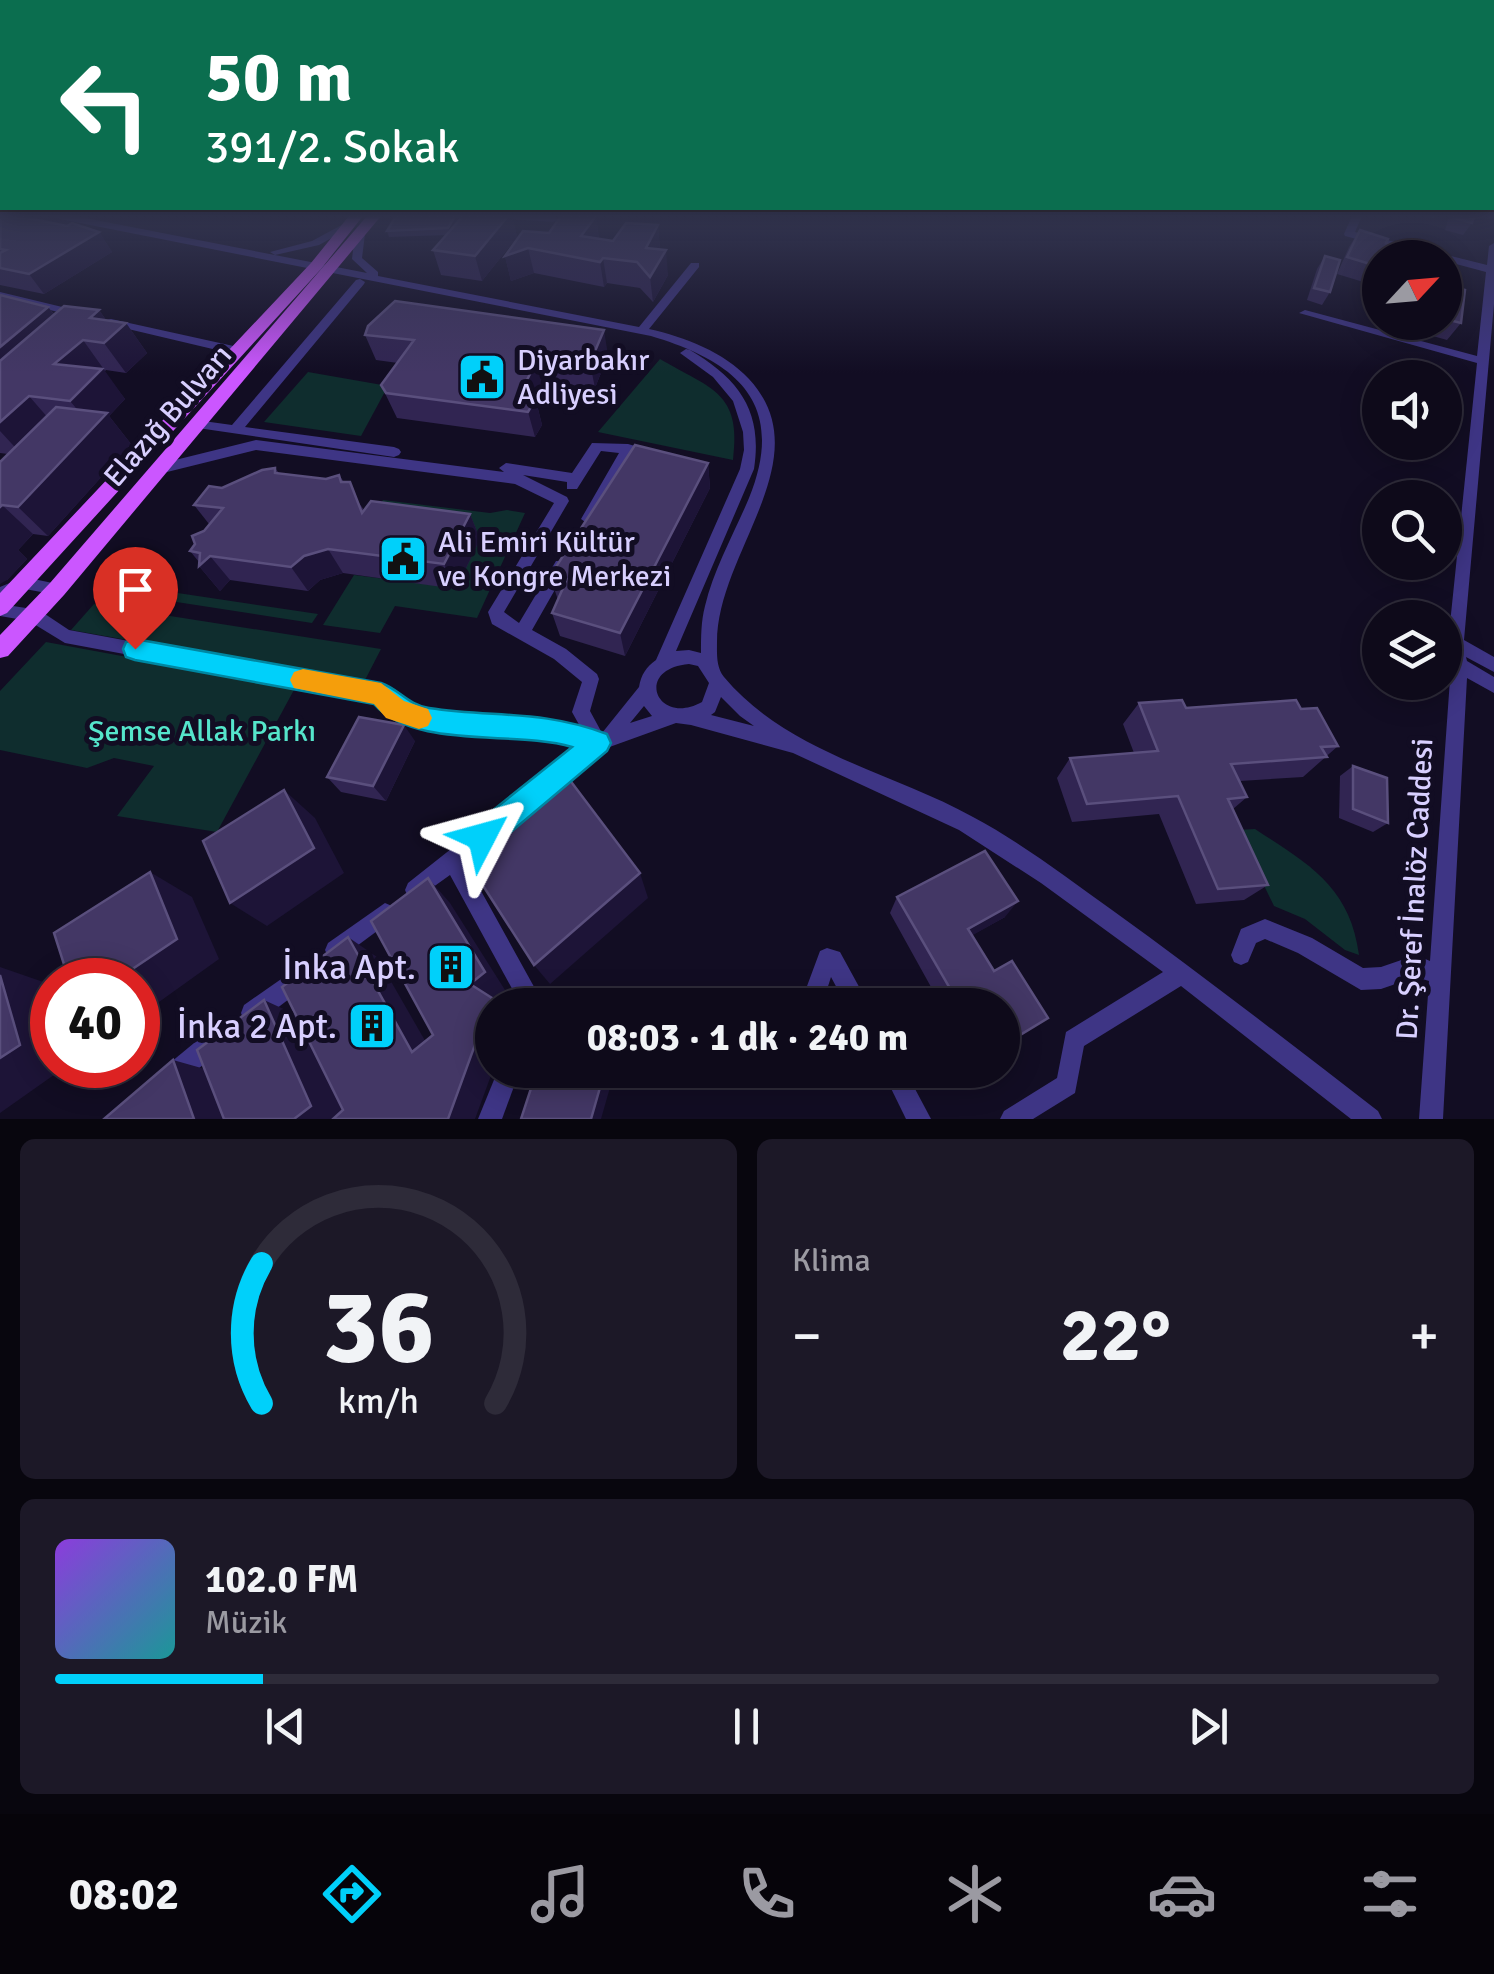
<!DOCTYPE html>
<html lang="tr">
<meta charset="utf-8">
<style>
body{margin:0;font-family:Signika,sans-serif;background:#1c1827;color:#f1f3f6;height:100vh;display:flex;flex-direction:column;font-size:38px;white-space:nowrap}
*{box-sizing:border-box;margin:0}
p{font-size:32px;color:#9b9aa2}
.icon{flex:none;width:55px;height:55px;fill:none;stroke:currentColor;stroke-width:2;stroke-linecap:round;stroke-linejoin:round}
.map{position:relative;height:1119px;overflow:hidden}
.drawer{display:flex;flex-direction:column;gap:20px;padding:20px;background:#08060e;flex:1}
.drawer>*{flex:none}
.hud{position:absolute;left:0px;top:0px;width:1495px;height:210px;box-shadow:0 5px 25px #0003,0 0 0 2px #2e2b39;background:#0b6e4f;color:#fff;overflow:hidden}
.needle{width:65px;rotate:64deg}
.tools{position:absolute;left:1362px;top:240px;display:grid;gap:20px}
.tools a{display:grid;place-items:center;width:100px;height:100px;border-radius:50%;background:#0e0a1a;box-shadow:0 5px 25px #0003,0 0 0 2px #2e2b39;font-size:50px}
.speed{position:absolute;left:30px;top:958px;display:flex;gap:20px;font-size:50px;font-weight:700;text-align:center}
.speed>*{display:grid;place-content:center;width:130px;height:130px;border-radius:50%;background:#0e0a1a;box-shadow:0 5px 25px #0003,0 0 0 2px #2e2b39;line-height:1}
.speed .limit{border:15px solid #d22;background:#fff;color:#111}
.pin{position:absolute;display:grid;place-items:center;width:85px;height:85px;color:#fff;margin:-102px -42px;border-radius:50% 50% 50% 0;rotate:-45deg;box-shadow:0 0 10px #0007}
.pin .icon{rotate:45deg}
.me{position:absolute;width:110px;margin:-55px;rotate:51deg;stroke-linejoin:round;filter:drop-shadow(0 0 8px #0008)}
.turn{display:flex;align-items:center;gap:35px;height:210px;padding:0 40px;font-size:45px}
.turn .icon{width:130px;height:130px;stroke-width:2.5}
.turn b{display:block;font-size:70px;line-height:85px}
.big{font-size:75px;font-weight:800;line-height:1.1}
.drawer .tile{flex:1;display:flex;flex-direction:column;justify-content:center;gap:15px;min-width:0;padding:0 35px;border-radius:15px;background:#1c1827}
.drawer .dial{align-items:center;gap:0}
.dial svg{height:260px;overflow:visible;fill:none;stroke:#2e2b39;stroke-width:7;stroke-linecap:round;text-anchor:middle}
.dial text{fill:#f1f3f6;stroke:none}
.song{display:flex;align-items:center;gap:30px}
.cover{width:120px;height:120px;border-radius:15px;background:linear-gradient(135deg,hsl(270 70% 55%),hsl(180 70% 35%))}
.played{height:10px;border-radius:5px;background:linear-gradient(90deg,#00d0fa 15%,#2e2b39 15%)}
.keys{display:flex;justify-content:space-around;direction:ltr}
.heat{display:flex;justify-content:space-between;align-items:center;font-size:55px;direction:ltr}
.drawer .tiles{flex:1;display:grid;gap:20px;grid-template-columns:1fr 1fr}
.tile:last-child{grid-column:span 2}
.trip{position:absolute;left:475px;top:988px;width:545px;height:100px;border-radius:50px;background:#0e0a1a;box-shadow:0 5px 25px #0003,0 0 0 2px #2e2b39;font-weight:800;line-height:100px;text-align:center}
.tab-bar{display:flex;height:160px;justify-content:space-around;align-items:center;background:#06040a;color:#9b9aa2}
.tab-bar .icon{width:70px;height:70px}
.tab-bar .selected{color:#00d0fa}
.tab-bar b{font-size:45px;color:#f1f3f6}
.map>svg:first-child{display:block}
.green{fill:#0f2d2e}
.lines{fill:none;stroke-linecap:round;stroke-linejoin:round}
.path{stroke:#28b9ba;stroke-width:2.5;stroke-dasharray:4 6;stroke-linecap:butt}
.minor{fill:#3e3585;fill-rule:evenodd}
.major{fill:#cb56ff;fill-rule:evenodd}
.wall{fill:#312552}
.shaded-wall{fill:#1d1437}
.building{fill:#433765;stroke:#5a4f7d;stroke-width:2.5}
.route{fill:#00d0fa;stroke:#0087a2;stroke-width:2.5}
.slow{fill:#f59e0b}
.labels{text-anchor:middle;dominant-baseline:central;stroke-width:10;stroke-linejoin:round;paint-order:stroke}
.poi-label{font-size:30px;fill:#d8cfff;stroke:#120d23;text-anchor:start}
.street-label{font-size:30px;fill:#d8cfff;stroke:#120d23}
.park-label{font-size:30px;fill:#55e5cb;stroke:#120d23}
.near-poi-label{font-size:35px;fill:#d8cfff;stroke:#120d23;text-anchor:end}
</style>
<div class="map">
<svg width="1494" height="1119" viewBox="0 0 1494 1119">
<rect width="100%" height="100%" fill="#120d23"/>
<g class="green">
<path d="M 660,359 C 711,389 742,392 733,460 L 598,432 Z"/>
<polygon points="308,372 388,386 361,436 264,422"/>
<polygon points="383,500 490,513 507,510 525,513 477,618 395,606 380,633 323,625 354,575 456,588 479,540 367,524"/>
<polygon points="111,583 318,614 312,623 105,591"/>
<polygon points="94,604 381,649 364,682 71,630"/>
<polygon points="46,642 295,688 217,832 117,816 154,766 114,758 87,768 0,750 0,691"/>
<path d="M 1255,829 C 1308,864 1350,886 1359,955 L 1345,950 L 1305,919 L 1274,906 L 1237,830 Z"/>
</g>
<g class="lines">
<polyline class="path" points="1430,216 1440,218"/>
<g class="minor">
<path d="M 55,216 L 75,216 L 367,273 L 352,259 L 355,234 L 360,231 L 365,234 L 362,258 L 378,272 L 378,276 L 639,327 L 691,263 L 699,263 L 699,267 L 649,329 C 685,337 724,352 749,379 C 822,458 717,552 717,642 C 717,654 716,667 724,677 C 788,753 890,771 973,817 C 1022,843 1067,878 1112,910 C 1202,975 1290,1043 1378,1111 L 1382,1119 L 1351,1119 L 1181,986 L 1084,1046 L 1075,1093 L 1033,1119 L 1000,1119 L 1004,1111 L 1057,1078 L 1066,1032 L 1163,972 L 1041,883 L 959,830 L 793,753 L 691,725 L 676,723 L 604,749 L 465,862 L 538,994 L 539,1005 L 517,1005 L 516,996 L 450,875 L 415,900 L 408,897 L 405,890 L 408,883 L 581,746 C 563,740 546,735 527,733 C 472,727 424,740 377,701 L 65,643 L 29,621 L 0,616 L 0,604 L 39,610 L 69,630 L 381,687 L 404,702 L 437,713 L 524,716 L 545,719 L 582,730 L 572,712 L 582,682 L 554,659 L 492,624 L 488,612 L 554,503 L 515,484 L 256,450 L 159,474 L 152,469 L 159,464 L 256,440 L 504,472 L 499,468 L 506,463 L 572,473 L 592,443 L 628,444 L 642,448 L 644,451 L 642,454 L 631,455 L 593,523 L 588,524 L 581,519 L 619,453 L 601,451 L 577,489 L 567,489 L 567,482 L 523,475 L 567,497 L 569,501 L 504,612 L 519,623 L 556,561 L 566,561 L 569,565 L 532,630 L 566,649 L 597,674 L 599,679 L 590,711 L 602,733 L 639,687 C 641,675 646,667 656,660 L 740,469 L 744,450 L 743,432 L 733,401 L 713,377 L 680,353 L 686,349 L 690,350 C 739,379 763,411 754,469 L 676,651 L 689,650 L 701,653 C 701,637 701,621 705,606 C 714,568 734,534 749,498 C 787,404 738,362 651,336 L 60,219 ZM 689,664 L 698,666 L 709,683 L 702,702 C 657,727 633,669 689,664 ZM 721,697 L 740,716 L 754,726 L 711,715 L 715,712 ZM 644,706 L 652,716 L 630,723 Z"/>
<polygon points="507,216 552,216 558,219 553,222 512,219"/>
<polygon points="1352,216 1362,216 1355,232 1487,265 1489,246 1494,243 1494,304 1464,640 1494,657 1494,672 1466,657 1467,661 1494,677 1494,693 1467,678 1443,1119 1419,1119 1429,981 1416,977 1381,989 1361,990 1298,953 1265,939 1256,943 1248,962 1241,965 1234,962 1231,955 1241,929 1265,919 1312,938 1363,968 1381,967 1416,955 1430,961 1451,665 1448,643 1477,363 1299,313 1305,310 1477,356 1486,272 1445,261 1445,258 1430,258 1345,236 1344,234"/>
<polygon points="349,221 353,222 353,226 319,245 275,255 270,252 312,241"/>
<polygon points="360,279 365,282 364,284 245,427 394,447 399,449 401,452 399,455 394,457 191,427 190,424 196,420 232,425 356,280"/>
<polygon points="0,292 83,312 85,314 79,317 0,298"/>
<polygon points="111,319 238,347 244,351 238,355 107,324 107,320"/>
<polygon points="24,577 62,585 65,589 62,593 57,595 25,589 0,600 0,587"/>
<polygon points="385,903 392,906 395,913 392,920 342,957 335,960 328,957 325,950 328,943"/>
<polygon points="827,948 840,952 869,1005 846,1005 831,977 822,1005 800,1005 820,951"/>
<polygon points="297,968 305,971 308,979 305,987 260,1021 252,1024 244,1021 241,1013 244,1005"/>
<polygon points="213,1031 221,1034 224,1042 221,1050 181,1083 173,1086 165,1083 162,1075 165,1067 205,1034"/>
<polygon points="498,1070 520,1070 502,1119 478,1119"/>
<polygon points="882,1070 905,1070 931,1119 906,1119"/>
</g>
<g class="major">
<polygon points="349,216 363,216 321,269 7,613 0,616 0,593 311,263"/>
<polygon points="367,216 381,216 64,595 8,656 0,658 0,635 50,583"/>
</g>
</g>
<g class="wall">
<polygon points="0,216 99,232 112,252 44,294 0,285"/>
<polygon points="463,216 512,216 517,237 482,281 441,275 433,250 447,235 389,237 387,231 458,221 455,225"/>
<polygon points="596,216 599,239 613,241 658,225 660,250 668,275 653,302 640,288 607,283 604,287 534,273 511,281 505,256 549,233"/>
<polygon points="1449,216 1474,216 1472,223 1463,235 1445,230"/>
<polygon points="1360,230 1386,243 1380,258 1380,287 1337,274 1349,247"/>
<polygon points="1325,256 1330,292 1322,305 1307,300 1317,269"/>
<polygon points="1445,260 1445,285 1461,323 1447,340 1408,329 1409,322 1445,322"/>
<polygon points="0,295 48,307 54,314 99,310 106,320 126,323 147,353 126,373 106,370 104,372 125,399 109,416 131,444 48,536 33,534 18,550 27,559 7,580 0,462 8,454 0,453"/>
<polygon points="365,335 608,355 595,388 545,382 536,401 542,425 535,437 397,418 381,385 398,363 376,360"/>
<polygon points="708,463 710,488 625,656 560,636 552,613 558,600 550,576"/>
<polygon points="275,468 279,473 326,479 339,475 364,510 470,514 480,539 456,589 343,573 320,580 308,591 230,580 220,591 199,566 199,562 190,551 209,524 194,505 222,488"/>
<polygon points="1139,703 1186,708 1301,709 1338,746 1303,777 1240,781 1247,797 1233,809 1268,885 1244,900 1196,904 1159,814 1072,822 1057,778 1070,758 1134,753 1123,724"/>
<polygon points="415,741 386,801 341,792 327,777"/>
<polygon points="1353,766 1388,823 1373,832 1339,818 1340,776"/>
<polygon points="897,897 1005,917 972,935 994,971 1048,1018 1002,1047 1002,1005 941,1005 890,913"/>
<polygon points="926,1070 965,1070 936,1088"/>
</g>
<g class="shaded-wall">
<polygon points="455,216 458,221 450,235 448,228"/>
<polygon points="508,216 512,216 517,237 482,281 475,256"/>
<polygon points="596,216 599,241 581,236"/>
<polygon points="658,225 660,250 646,248"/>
<polygon points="99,232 112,252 44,294 29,274"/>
<polygon points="528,248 534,273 511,281 505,256"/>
<polygon points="666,250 668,275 653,302 650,277"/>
<polygon points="603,258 607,283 604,287 600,262"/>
<polygon points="48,307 67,331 0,390 0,347"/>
<polygon points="99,310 115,333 126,323 147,353 126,373 104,343 90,318"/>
<polygon points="604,330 608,355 595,388 590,363"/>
<polygon points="83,340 125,399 109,416 131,444 48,536 18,507 93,428 70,401 54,364"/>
<polygon points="539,356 545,382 536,401 542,425 535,437 522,390"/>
<polygon points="29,396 56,427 24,457 0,431 0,422"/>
<polygon points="708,463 710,488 625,656 620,633"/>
<polygon points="2,505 33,534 18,550 27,559 7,580 0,584 0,507"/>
<polygon points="470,514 480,539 456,589 444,564"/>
<polygon points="328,549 343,573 320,580 308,591 291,567 304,556"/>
<polygon points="210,556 230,580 220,591 199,566"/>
<polygon points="404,725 415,741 386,801 373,786"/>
<polygon points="284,790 315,818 344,873 267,926 230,903"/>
<polygon points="150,872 192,897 219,959 138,1017 138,980 116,980"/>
<polygon points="640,873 648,898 550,984 534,965"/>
<polygon points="428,878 450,903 505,990 494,999 501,1005 492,1005 493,1070 475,1119 448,1119 470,984"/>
<polygon points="1018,901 1005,917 957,944 968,929"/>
<polygon points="348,937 377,957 439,1065 412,1052"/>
<polygon points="0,967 52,985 52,1065 68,1065 0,1113"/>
<polygon points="264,1000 301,1017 347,1115 342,1119 294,1119"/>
<polygon points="173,1060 219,1073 236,1119 194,1119"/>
<polygon points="605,1070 615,1070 601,1119 591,1119"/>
</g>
<g class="building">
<polygon points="1,216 18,216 67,226 72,223 99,232 29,274 0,268 0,253 6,250 0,249"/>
<polygon points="396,216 455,216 448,228 387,231"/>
<polygon points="463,216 508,216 475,256 433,250"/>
<polygon points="561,216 596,216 581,236 613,241 626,223 658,225 646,248 666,250 650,277 637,262 603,258 600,262 528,248 505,256 523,231 549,233"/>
<polygon points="1454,216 1474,216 1472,223 1454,218"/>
<polygon points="1360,230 1388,239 1386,243 1436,258 1380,258 1380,267 1347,257"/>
<polygon points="1325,256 1340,260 1330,292 1314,288"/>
<polygon points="1445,260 1454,263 1445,285 1465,290 1461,323 1445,319"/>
<polygon points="0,295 48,307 0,347"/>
<polygon points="395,301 604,330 590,363 539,356 522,390 534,391 535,400 528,412 386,393 381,385 414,340 365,335 368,326"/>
<polygon points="64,306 99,310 90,318 126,323 104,343 83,340 54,364 102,369 70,401 29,396 0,422 0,361"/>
<polygon points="56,407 107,413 18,507 2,505 0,507 0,462"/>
<polygon points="635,445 708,463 620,633 552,613 567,579 550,576"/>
<polygon points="275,468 275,473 326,479 339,475 341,482 350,482 362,513 371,501 470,514 444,564 328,549 304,556 291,567 210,556 199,566 200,553 190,551 195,544 192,536 204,531 223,508 194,505 209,486 222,488 262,470"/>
<polygon points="1182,700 1186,708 1296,700 1301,709 1317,708 1338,746 1321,747 1327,757 1231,764 1247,797 1228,799 1268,885 1218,889 1178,796 1087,804 1070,758 1158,751 1139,703"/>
<polygon points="359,717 404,725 373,786 327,777"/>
<polygon points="1353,766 1387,778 1388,823 1353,809"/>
<polygon points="566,775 640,873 534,965 462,853"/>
<polygon points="284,790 314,848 230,903 203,841"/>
<polygon points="985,851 1018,901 968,929 994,971 1012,961 1048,1018 1002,1046 1002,1005 941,1005 955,997 897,897"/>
<polygon points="150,872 177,939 116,980 69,980 54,933"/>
<polygon points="428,878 485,972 470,984 492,998 448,1119 333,1119 343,1110 282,987 348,937 412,1052 433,1035 371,921"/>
<polygon points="0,975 20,1045 0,1058"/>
<polygon points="264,1000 311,1106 294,1119 224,1119 197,1050"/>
<polygon points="173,1060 194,1119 104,1119"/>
<polygon points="537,1070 605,1070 591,1119 521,1119"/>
<polygon points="941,1070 963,1070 947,1080"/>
</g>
<linearGradient id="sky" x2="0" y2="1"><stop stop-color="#0a0713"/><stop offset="0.58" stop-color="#333550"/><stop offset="1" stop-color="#333550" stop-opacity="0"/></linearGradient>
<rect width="1494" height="373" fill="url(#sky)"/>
<path class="route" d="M 135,639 L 381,683 C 399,689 408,705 429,708 C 494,718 540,709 607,734 L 611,743 L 607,751 L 493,847 L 482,852 L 472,847 L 468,837 L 472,827 L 572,747 C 514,730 415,750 374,704 L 135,660 L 126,657 L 123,649 L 126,642 Z"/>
<polygon class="slow" points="303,669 381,683 404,701 428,709 432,718 428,726 419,729 386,718 374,704 294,688 290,680 294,672"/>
<defs>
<g id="civic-square" transform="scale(2.5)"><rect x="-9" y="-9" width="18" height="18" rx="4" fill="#00d0fa" stroke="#120d23"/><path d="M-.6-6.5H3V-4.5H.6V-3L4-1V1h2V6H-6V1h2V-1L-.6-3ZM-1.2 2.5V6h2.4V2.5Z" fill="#111"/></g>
<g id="building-square" transform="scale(2.5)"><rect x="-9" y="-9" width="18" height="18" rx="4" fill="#00d0fa" stroke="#120d23"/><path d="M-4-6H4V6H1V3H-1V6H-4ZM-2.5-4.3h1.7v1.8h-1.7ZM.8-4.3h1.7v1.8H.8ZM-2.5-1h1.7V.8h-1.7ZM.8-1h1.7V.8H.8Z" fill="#111"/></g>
</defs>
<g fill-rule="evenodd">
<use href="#civic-square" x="482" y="377"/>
<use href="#civic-square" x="403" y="559"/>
<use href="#building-square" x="451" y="967"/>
<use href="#building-square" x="372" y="1026"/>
</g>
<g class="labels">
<g class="poi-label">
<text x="517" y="360">Diyarbakır<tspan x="517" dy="34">Adliyesi</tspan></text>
<text x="438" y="542">Ali Emiri Kültür<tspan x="438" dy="34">ve Kongre Merkezi</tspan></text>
</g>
<g class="street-label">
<text transform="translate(168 416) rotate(-49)">Elazığ Bulvarı</text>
<text transform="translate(1415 889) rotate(-87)">Dr. Şeref İnalöz Caddesi</text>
</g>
<g class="park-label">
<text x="202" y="731">Şemse Allak Parkı</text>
</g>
<g class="near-poi-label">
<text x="416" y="967">İnka Apt.</text>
<text x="337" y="1026">İnka 2 Apt.</text>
</g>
</g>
</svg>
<div class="tools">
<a><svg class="needle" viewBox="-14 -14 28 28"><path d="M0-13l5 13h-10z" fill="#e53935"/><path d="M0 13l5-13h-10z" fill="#9b9aa2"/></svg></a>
<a><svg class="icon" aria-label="sound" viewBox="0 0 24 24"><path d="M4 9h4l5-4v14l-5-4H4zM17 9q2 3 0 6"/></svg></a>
<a><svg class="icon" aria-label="search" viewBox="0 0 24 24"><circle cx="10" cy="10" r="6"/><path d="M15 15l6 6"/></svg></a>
<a><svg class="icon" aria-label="layers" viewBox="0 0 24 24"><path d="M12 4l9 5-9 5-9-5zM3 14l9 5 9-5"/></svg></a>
</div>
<div class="speed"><div class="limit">40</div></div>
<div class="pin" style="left:135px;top:649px;background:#d93025"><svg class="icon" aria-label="arrive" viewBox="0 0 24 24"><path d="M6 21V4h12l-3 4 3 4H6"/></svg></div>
<svg class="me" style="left:482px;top:837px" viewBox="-20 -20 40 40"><path d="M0-17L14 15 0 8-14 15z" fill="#00d0fa" stroke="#fff" stroke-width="4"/></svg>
<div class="trip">08:03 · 1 dk · 240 m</div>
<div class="hud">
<div class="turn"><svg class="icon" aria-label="left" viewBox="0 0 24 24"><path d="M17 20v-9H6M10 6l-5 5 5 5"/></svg><div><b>50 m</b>391/2. Sokak</div></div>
</div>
</div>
<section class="drawer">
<div class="tiles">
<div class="tile dial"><svg viewBox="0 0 100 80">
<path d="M14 69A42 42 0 1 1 86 69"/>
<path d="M14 69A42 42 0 0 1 14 26" stroke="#00d0fa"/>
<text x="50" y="56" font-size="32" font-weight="700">36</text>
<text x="50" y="72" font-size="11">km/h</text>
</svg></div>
<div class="tile"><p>Klima</p>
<div class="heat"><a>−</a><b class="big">22°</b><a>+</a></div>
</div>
<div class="tile">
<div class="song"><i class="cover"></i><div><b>102.0 FM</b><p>Müzik</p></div></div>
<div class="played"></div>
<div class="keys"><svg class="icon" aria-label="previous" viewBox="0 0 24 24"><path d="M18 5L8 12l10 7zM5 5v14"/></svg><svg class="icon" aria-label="pause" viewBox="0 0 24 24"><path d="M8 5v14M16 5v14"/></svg><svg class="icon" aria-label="next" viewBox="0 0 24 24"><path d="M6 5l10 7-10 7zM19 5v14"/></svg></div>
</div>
</div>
</section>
<nav class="tab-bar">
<b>08:02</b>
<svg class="icon selected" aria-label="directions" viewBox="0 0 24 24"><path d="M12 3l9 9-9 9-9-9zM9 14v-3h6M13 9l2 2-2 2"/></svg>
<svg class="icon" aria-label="music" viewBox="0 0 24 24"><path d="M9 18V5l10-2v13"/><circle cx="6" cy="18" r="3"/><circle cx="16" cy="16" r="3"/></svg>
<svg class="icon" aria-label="phone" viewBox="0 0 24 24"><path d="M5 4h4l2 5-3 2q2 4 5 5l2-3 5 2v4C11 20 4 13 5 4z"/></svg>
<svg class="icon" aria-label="climate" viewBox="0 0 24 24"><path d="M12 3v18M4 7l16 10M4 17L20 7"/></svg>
<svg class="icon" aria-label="car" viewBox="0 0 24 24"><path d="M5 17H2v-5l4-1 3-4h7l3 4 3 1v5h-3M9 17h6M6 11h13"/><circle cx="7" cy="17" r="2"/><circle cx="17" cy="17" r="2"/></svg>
<svg class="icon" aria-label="filters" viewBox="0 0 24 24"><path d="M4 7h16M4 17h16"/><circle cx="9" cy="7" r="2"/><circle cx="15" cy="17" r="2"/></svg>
</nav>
